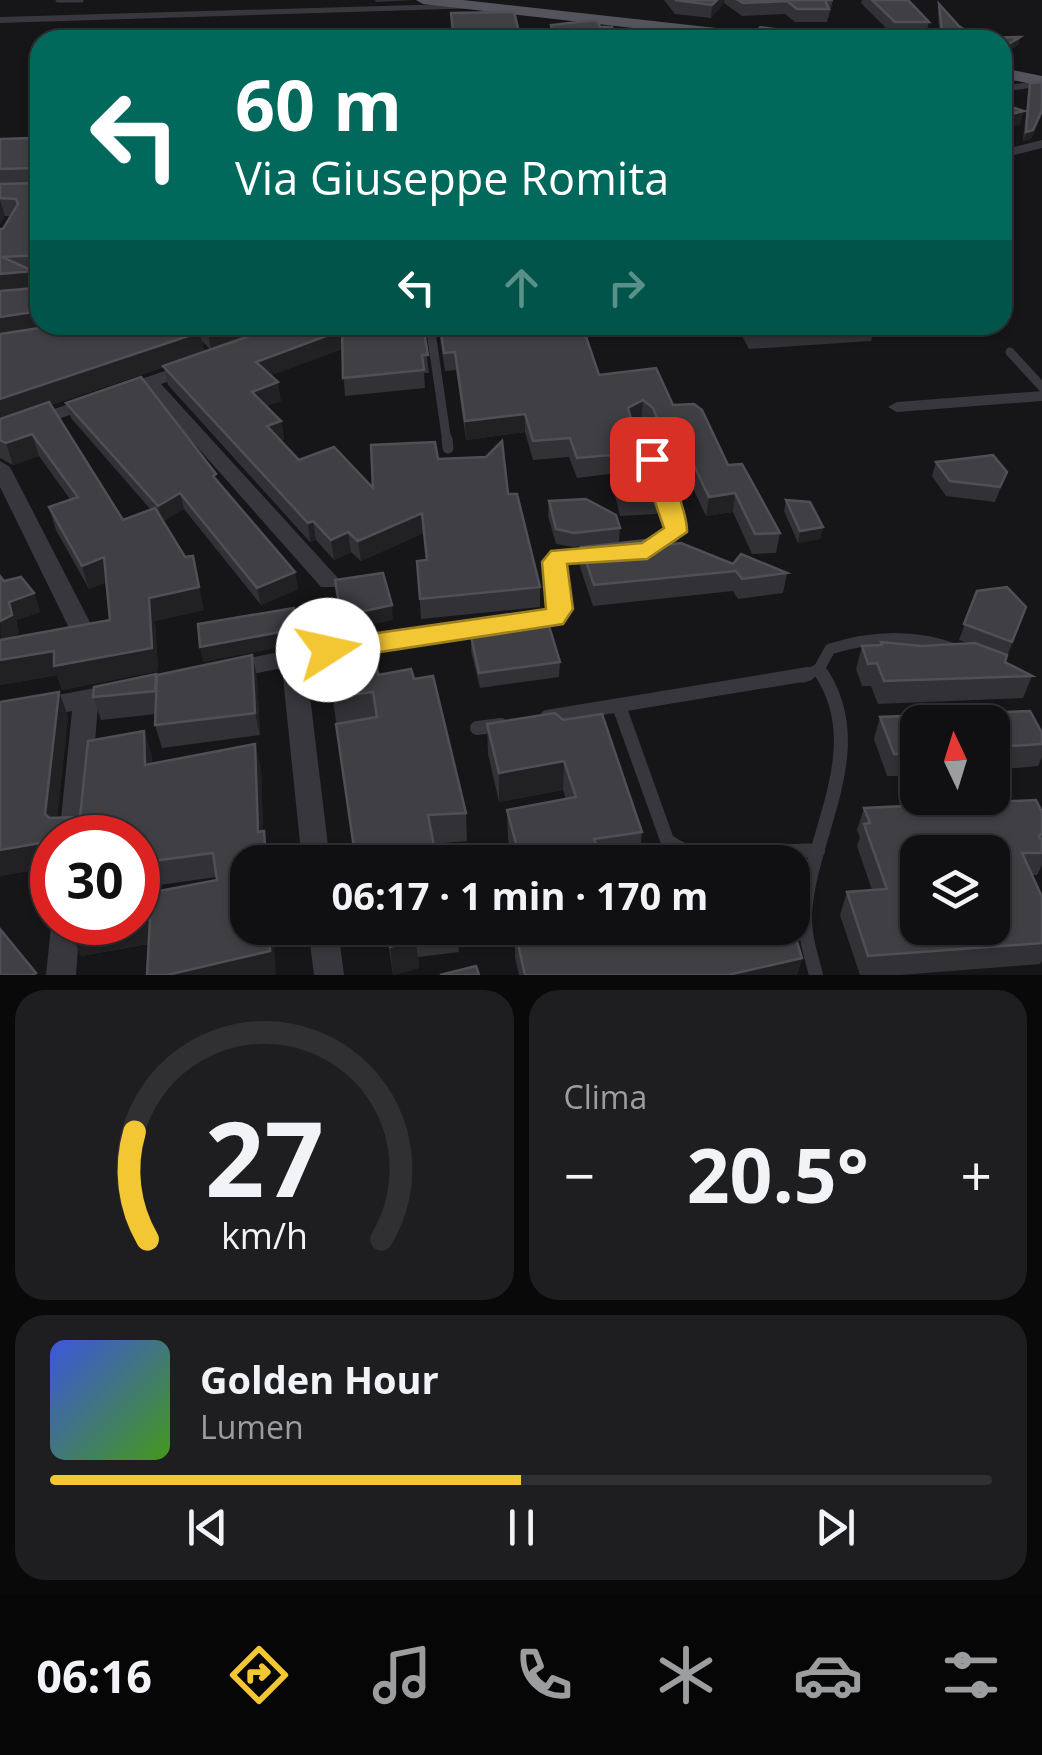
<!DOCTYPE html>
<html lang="it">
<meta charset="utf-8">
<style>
body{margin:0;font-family:"Open Sans",sans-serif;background:#1e1e20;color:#f1f3f6;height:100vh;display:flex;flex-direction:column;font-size:38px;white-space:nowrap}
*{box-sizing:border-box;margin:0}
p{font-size:32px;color:#9c9d9f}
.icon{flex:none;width:55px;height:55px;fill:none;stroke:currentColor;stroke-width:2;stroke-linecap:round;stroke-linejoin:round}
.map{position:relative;height:975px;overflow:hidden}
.side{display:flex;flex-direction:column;gap:15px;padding:15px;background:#09090a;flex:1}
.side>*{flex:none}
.top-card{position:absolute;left:30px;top:30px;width:982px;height:305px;border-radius:30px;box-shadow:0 2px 8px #0004,0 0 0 2px #303032;background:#00695c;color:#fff;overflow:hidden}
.needle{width:65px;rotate:356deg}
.fabs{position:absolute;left:900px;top:705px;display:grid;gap:20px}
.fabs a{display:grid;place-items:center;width:110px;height:110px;border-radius:20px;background:#101012;box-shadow:0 2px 8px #0004,0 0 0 2px #303032;font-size:50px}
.speed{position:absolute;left:30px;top:815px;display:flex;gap:20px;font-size:50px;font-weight:700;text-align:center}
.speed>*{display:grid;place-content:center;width:130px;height:130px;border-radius:50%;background:#101012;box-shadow:0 2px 8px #0004,0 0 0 2px #303032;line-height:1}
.speed .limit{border:15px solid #d22;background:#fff;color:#111}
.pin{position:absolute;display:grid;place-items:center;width:85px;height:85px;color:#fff;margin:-42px;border-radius:20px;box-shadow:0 5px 15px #0006}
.me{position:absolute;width:110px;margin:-55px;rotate:80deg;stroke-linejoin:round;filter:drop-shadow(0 0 8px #0008)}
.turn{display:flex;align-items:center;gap:35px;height:210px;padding:0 40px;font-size:45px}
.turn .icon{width:130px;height:130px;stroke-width:2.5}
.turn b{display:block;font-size:70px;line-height:85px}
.lanes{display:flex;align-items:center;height:95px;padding:0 40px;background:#0003;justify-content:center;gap:50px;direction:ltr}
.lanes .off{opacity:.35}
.big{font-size:75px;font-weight:700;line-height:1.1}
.side .tile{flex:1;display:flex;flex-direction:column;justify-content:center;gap:15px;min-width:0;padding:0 35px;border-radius:30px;background:#1e1e20}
.side .dial{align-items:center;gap:0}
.dial svg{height:260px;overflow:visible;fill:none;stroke:#303032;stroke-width:7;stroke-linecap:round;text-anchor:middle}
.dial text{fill:#f1f3f6;stroke:none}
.song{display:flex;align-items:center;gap:30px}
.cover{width:120px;height:120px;border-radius:15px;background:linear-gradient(135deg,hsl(230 70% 55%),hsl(100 70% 35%))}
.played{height:10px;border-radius:5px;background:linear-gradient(90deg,#f2c733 50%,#303032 50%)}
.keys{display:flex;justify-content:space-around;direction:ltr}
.heat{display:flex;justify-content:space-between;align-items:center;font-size:55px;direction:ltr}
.side .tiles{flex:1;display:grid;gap:15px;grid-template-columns:1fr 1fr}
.tile:last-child{grid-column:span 2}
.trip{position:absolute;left:230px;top:845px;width:580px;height:100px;border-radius:30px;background:#101012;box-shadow:0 2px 8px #0004,0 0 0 2px #303032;font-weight:700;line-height:100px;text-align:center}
.dock{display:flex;height:160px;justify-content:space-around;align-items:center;background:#060607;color:#9c9d9f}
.dock .icon{width:70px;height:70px}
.dock .on{color:#f2c733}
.dock b{font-size:45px;color:#f1f3f6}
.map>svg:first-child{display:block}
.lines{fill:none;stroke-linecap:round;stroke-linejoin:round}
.service-far3{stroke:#37373d;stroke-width:5}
.service-far2{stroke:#37373d;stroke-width:9}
.service-far1{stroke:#37373d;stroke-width:11}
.service{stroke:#37373d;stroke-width:14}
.minor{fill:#37373d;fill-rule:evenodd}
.primary{fill:#53545c;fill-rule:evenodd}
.wall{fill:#323236;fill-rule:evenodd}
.shaded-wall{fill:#212124}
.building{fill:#3f3f44;stroke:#4f5056;stroke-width:2.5;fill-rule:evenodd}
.route{fill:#f2c733;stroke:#9d8121;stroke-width:2.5}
</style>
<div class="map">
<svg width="1042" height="975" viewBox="0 0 1042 975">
<rect width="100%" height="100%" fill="#161618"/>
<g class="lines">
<polyline class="service-far3" points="58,0 81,0"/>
<g class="service-far2">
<polyline points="430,325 447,442"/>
<polyline points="1010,352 1042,387"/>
</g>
<g class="service-far1">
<polyline points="447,439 448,448"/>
<polyline points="819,669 824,677"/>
<path d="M 803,677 L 819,669 L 830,649 C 871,636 914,634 955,649"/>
</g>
<g class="service">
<path d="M 619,706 L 667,840 C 707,873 770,846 818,851"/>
<polyline points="547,717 808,674"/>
<polyline points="477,728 501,725"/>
<path d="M 816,975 C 811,955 804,935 805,914 C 810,833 871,751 822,674"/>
</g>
<g class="minor">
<polygon points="484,3 481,8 0,23 0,17"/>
<polygon points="1042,80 1042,86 1002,92 1002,86"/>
<polygon points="1042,140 1042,148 1002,158 1002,150"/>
<polygon points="192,362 201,367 198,371 161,384 337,577 340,582 337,587 321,587 146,389 120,397 111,392 114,388"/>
<polygon points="1042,391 1042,401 897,412 888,407 897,402"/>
<polygon points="93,396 99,397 102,401 99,405 0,439 0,427"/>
<path d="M 639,422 L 648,428 L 687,525 C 677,548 661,555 637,559 L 626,552 L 629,547 L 654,540 L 667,525 L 630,428 Z"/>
<polygon points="0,461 10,467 96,634 92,640 76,640 72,634 0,487"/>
<polygon points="603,547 614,554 611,559 567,565 571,609 561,623 363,651 306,663 330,862 302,862 282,668 228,679 219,676 216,670 219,664 363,635 546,610 545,559 548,554"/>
<polygon points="116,684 125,686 128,693 125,700 98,706 87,838 59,838 72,711 0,726 0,706"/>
<polygon points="52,917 52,922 80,922 76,975 46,975"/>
<polygon points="308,928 338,928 344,975 314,975"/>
</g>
<g class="primary">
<polygon points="416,0 463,0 753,32 760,26 835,35 843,40 738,40 423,4"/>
<polygon points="1002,68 1042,76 1042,86 1002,78"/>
</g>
</g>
<g class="wall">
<polygon points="375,0 414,0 376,2"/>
<polygon points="664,0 833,0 827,22 795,22 785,14 742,16 724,3 711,18 675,14"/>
<polygon points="862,0 908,0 929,22 926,34 892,34 861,3"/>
<polygon points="939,4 959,26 977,38 1020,37 1018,45 1002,55 1002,40 940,40 938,12"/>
<polygon points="1042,82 1042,114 1031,139 1023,141 1028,92 1030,83"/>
<path d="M 40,132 L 40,325 L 190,329 L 188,325 L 423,325 L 429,373 L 424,373 L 425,388 L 345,396 L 342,349 L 271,375 L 281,401 L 266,406 L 281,421 L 284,439 L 281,441 L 299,460 L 373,488 L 438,459 L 508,494 L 540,587 L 540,607 L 421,619 L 417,561 L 426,560 L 424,533 L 361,561 L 351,552 L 334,560 L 316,540 L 310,542 L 168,385 L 164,367 L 51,405 L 123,520 L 151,510 L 71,418 L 66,403 L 217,481 L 295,572 L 298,589 L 261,605 L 184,509 L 163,521 L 204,610 L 155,621 L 158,671 L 62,690 L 57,675 L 0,685 L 4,581 L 34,593 L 40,612 L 16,620 L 19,633 L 8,639 L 110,620 L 106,582 L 89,589 L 56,530 L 49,507 L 70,499 L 39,456 L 13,465 L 0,458 L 0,229 L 3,229 L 10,216 L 5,216 L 0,224 L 0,139 L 32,138 ZM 202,341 L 211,350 L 204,352 Z"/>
<polygon points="438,325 587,325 586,330 584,330 599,375 673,405 728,465 780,533 776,553 752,554 733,512 706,516 687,476 680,477 667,445 659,446 652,427 641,419 632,424 635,433 634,450 646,474 659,495 657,514 620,516 610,474 577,478 569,457 533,460 525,432 466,440 456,370 445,371"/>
<polygon points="736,325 875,325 871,341 749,349"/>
<polygon points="936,462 1007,472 995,502 946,496 932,476"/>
<polygon points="786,500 823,527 820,539 798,543 784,511"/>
<polygon points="549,501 620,528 619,542 573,547 556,544 548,516"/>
<polygon points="581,547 649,547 733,564 787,573 783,593 738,599 733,591 593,606 580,567"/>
<polygon points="977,591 1026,607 1005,662 1032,676 1023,698 878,704 871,686 862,686 856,669 862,646 880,645 881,642 921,646 969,643 959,640"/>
<polygon points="471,636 560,662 559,677 480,688 471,651"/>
<polygon points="326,651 378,675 414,679 466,813 467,841 433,844 356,862"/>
<polygon points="257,677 260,735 162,748 155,725 156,714 101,720 93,697 157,679"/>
<polygon points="0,702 68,716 57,818 80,817 152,755 152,764 261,768 263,831 270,862 248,862 276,975 148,944 81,956 71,933 217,880 216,877 138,888 138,838 52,838 52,867 0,876"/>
<polygon points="1030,711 1042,733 1042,757 1038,766 1004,769 996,787 992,787 992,722 918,722 918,776 887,776 874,739 880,717"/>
<polygon points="555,713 642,832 639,861 513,862 508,839 507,810 566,799 563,790 499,802 488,754 487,724"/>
<polygon points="864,808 1042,812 1042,865 1037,875 1032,875 1042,897 1042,961 1040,964 900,975 860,975 840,915 847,892 872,890 857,846 860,838 857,830"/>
<polygon points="386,928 457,928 459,952 418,957 419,968 393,975"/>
<polygon points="515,931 802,958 797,975 519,975 515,957"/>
</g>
<g class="shaded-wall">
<polygon points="717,0 725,0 724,3 711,18 712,5"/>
<polygon points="1020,37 1018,45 1002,55 1002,48"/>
<polygon points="1042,110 1031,139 1023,141 1026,132"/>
<polygon points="1024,111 1020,125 1002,130 1002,116"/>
<polygon points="0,200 5,216 0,224"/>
<polygon points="33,271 39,290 0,294 0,274"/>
<polygon points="40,311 40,325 84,325 0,338 0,317"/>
<polygon points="231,325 285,325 211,350 208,333"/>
<polygon points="342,330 344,348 259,380 256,362"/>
<polygon points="200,332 204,353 0,423 0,399"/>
<polygon points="278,382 281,401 255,410 252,392"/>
<polygon points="643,400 641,419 626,427 628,408"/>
<polygon points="525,414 525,432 466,440 465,421"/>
<polygon points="281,421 284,439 270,445 267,426"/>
<polygon points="32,434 39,456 13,465 6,443"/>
<polygon points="180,493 184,509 162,522 158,506"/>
<polygon points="735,493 733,512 706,516 709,497"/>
<polygon points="422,513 424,533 361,561 358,541"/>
<polygon points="313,521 316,540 310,542 308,523"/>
<polygon points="823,527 820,539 798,543 800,531"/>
<polygon points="348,532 351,552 334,560 331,540"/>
<polygon points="193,556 204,610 155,621 158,671 62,690 57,675 0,685 0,660 54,651 149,598"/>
<polygon points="104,557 111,580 89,589 82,566"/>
<polygon points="295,572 298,589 261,605 257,588"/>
<polygon points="34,593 40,612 16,620 19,633 1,642 0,621 9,602"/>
<polygon points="392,605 393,620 343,631 341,616"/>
<polygon points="294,608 299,644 203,662 200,647"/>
<polygon points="252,655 257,677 260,735 255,713"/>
<polygon points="59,692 68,716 55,838 45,814"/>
<polygon points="144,731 152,755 153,789 145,765"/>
<polygon points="255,744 261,768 264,855 258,832"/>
<polygon points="564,761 563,790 499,802 499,773"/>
<polygon points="264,831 269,855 270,862 266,862"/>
<polygon points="52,841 52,867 0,876 0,850"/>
<polygon points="598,851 597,862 537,862"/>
<polygon points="150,919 158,942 81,956 71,933 129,922 138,922 138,921"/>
<polygon points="269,928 273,928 276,975 167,975"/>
<polygon points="416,940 419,968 393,975 390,947"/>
<polygon points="802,958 797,975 728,975"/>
</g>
<g class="building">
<polygon points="675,0 717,0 712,5"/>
<polygon points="738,0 833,0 825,0 829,9 797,9 787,1 743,3"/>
<polygon points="872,0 908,0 929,22 895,22"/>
<polygon points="939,4 959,26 977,38 1020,37 1002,48 1002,40 943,40"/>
<polygon points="514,12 521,40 454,40 451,13"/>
<polygon points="597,20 600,27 612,27 617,40 554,40 551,25"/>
<polygon points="760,35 798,35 801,40 763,40"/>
<polygon points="1042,82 1042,110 1033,130 1026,132 1030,83"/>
<polygon points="1002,104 1024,111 1002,116"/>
<polygon points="36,132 40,132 40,255 2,257 33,271 0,274 0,229 3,229 18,204 16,199 0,198 0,184 38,183 39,172 35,168 0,169 0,139 32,138"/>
<polygon points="37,272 40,274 40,311 0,317 0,291 35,288"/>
<polygon points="59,325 175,325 200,332 0,399 0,334"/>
<polygon points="200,325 231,325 208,333"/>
<polygon points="281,325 423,325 428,355 422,355 424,370 343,378 342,330 256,362 278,382 252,392 281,421 267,426 299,460 334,447 373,488 371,445 435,442 438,459 486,457 502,441 508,494 517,494 540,587 420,599 417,561 427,560 422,513 358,541 348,532 331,540 313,521 308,523 163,366"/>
<polygon points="440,325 582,325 599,375 656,368 673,405 694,404 702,410 728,465 742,464 780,533 755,534 735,493 709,497 690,457 682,458 668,426 661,427 653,408 643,400 628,408 635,433 626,434 646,474 652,474 659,495 622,497 611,455 577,458 570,438 533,441 525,414 465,421 455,352 444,353"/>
<polygon points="141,377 216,474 213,476 295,572 257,588 180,493 158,506 66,403"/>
<polygon points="49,402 123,520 155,508 185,557 193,556 199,587 149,598 152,648 54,666 54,651 0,660 0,640 110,620 104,557 82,566 49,507 78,497 32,434 6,443 0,440 0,419"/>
<polygon points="993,455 1007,472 1000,487 950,481 936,462"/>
<polygon points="586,499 616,515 620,528 574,533 556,529 549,501"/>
<polygon points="786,500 810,502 823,527 800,531"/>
<polygon points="647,540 649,547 681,543 733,564 741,554 787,573 742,579 736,571 594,585 581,547"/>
<polygon points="383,573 392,605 341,616 335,580"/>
<polygon points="0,576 4,581 21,577 34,593 9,602 12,615 0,621"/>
<polygon points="1007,587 1026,607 1012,642 964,624 977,591"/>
<polygon points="294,608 296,629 200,647 198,624"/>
<polygon points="549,626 560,662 479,673 471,636"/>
<polygon points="373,642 378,675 411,669 414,679 433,676 466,813 428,815 437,862 377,862 377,859 364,862 356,862 336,724 377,717 373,692 333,697 326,651"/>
<polygon points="881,642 921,646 975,643 1007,655 1005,662 1032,676 884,681 877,663 868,664 862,646 882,645"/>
<polygon points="252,655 255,713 155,725 157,675"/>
<polygon points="156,674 155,691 93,697 94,687"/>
<polygon points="59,692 45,814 49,818 80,817 88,741 144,731 145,765 255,744 258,832 264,831 266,862 248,862 248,928 269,928 270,951 167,975 147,975 150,919 138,921 138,895 217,880 213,853 138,863 138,838 52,838 52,841 0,850 0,702"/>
<polygon points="1030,711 1042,733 1042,744 997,747 1005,765 992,765 992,722 918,722 918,754 894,754 880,717"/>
<polygon points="555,713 563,720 602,714 642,832 594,839 598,851 537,862 521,862 507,810 576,797 564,761 499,773 487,724"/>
<path d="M 1036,800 L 1042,812 L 1042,833 L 1039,836 L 1042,841 L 1042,853 L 1022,853 L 1042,897 L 1042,943 L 868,956 L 847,892 L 887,889 L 864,824 L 870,823 L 864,808 ZM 918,852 L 992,852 L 992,928 L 918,928 Z"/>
<polygon points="72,922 129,922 71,933"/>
<polygon points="792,925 802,958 728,975 525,975 515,931 532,928 792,928"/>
<polygon points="387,928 426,928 414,929 416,940 390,947"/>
<polygon points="0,929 36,973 33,975 0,975"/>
<polygon points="476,966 479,975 440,975"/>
</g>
<path class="route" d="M 652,452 C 667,456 688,515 687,532 L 647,559 L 567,564 L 573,609 L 563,624 L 328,660 L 318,657 L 314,650 L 318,643 L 328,640 L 546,609 L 542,562 L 551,551 L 642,543 L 664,528 L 640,459 Z"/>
</svg>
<div class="fabs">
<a><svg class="needle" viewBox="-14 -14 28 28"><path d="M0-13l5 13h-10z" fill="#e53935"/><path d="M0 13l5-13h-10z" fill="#9c9d9f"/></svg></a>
<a><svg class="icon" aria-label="layers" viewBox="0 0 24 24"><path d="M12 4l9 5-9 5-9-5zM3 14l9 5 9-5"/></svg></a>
</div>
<div class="speed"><div class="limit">30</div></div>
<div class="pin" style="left:652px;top:459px;background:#d93025"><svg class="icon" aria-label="arrive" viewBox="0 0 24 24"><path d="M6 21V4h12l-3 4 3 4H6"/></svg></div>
<svg class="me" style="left:328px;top:650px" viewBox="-20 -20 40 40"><circle r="19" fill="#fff"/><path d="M0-13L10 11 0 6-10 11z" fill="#f2c733"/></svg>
<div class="trip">06:17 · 1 min · 170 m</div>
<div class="top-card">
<div class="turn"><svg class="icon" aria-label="left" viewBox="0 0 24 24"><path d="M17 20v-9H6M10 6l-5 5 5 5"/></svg><div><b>60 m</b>Via Giuseppe Romita</div></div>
<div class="lanes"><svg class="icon" aria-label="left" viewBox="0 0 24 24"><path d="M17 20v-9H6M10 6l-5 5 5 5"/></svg><svg class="icon off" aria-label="ahead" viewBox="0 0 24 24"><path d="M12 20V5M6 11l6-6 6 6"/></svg><svg class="icon off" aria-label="right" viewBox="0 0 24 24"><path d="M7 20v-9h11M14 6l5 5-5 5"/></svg></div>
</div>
</div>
<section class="side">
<div class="tiles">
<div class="tile dial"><svg viewBox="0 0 100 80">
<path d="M14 69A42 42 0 1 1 86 69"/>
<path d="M14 69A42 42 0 0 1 10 36" stroke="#f2c733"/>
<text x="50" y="56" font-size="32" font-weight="700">27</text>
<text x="50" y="72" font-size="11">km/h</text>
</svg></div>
<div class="tile"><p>Clima</p>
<div class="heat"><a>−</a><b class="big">20.5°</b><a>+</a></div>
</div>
<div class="tile">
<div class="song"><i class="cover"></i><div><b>Golden Hour</b><p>Lumen</p></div></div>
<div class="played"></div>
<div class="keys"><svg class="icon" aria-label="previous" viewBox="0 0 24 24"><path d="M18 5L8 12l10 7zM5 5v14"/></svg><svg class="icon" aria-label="pause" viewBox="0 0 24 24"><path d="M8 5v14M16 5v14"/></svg><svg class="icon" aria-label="next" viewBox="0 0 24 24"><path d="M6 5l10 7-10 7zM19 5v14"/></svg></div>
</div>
</div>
</section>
<nav class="dock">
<b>06:16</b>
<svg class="icon on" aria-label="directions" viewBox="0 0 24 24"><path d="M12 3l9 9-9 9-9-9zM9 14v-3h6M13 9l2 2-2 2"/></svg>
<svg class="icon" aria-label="music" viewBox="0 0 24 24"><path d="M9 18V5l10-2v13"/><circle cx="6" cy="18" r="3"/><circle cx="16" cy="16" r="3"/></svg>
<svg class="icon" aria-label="phone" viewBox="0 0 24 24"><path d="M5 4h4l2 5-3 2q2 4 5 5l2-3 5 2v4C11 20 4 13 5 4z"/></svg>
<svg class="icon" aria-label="climate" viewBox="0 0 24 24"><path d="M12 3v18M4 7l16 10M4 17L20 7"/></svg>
<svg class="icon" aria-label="car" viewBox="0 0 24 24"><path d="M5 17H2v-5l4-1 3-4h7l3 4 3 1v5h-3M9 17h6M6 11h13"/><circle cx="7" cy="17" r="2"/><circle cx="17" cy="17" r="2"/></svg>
<svg class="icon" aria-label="filters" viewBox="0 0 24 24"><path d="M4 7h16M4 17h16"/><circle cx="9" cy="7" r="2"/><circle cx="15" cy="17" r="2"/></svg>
</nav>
